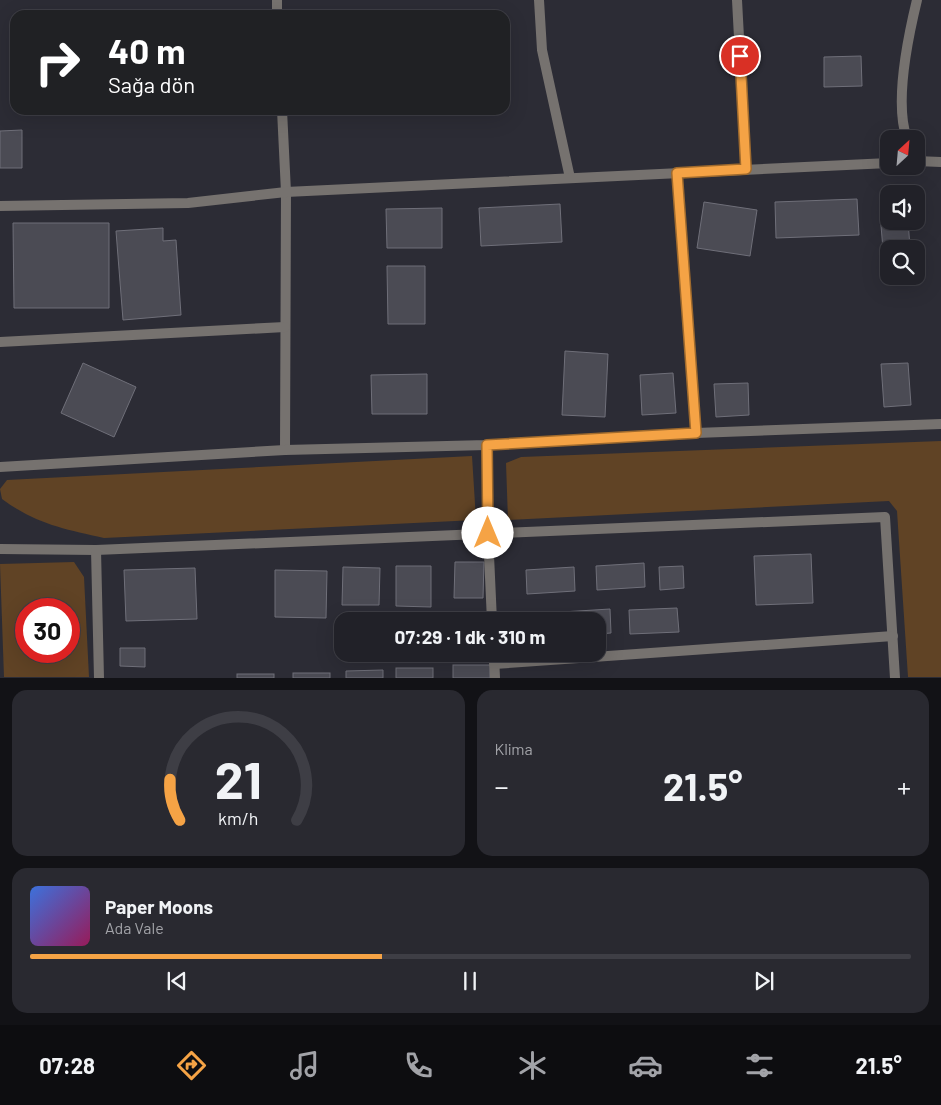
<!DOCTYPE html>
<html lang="tr">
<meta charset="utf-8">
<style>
body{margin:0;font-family:Barlow,sans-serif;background:#292930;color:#f1f3f6;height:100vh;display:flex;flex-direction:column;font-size:19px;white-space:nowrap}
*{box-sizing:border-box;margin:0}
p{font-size:16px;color:#a2a3a8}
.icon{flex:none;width:28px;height:28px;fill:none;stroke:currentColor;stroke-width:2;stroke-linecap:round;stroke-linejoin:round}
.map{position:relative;height:678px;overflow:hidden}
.drawer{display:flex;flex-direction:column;gap:12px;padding:12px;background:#121216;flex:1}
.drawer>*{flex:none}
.banner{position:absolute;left:10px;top:10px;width:500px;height:105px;border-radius:15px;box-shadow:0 5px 20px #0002,0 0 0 1px #3e3e45;background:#202124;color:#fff;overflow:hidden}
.needle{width:32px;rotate:26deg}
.tools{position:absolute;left:880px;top:130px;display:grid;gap:10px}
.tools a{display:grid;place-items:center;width:45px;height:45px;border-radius:10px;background:#212128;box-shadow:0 5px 20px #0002,0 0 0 1px #3e3e45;font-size:25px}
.speed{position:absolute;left:15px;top:598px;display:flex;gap:10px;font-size:25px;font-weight:700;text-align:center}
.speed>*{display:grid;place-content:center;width:65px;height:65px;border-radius:50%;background:#212128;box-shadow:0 5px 20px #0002,0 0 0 1px #3e3e45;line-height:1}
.speed .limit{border:8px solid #d22;background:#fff;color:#111}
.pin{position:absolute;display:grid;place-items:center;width:42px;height:42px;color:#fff;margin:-21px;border:2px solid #fff;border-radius:50%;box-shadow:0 1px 5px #0007}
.me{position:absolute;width:55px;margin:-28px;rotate:0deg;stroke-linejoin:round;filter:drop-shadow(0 0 4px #0008)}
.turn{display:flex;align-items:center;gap:18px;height:105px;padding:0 15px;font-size:22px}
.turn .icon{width:65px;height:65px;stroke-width:2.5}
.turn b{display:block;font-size:35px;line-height:42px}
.big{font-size:38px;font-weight:700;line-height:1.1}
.drawer .widget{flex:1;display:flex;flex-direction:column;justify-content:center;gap:8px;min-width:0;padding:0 18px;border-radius:15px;background:#292930}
.drawer .dial{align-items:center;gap:0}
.dial svg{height:130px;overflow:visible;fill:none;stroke:#3e3e45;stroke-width:7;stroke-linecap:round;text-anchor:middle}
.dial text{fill:#f1f3f6;stroke:none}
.song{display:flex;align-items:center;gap:15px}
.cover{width:60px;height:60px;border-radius:8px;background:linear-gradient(135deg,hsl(220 70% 55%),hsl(330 70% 35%))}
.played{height:5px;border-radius:2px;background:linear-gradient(90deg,#f5a345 40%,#3e3e45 40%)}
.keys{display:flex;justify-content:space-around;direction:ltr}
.heat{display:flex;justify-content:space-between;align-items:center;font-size:28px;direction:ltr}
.drawer .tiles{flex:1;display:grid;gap:12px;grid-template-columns:1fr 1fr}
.widget:last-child{grid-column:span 2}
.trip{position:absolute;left:334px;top:612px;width:272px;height:50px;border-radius:15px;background:#212128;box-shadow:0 5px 20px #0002,0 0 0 1px #3e3e45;font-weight:700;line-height:50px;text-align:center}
.dock{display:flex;height:80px;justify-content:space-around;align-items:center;background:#0d0d10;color:#a2a3a8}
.dock .icon{width:35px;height:35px}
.dock .selected{color:#f5a345}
.dock b{font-size:22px;color:#f1f3f6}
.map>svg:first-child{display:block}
.green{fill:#604325;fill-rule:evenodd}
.building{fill:#4b4b54;stroke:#6f6f79}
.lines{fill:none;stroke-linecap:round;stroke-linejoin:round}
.minor{stroke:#76726f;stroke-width:10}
.route-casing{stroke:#9f6a2d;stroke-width:12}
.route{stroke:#f5a345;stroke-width:9}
</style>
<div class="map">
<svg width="941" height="678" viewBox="0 0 941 678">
<rect width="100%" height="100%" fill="#2c2c35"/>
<g class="green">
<polygon points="941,441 941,677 908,677 897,511 889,501 508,520 506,463 521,457"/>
<path d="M 472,456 L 476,520 L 104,538 C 64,529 36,524 2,499 L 0,489 L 7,480 Z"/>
<path d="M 74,562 L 84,577 L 89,677 L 4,677 L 0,564 ZM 26,609 L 69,609 L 69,651 L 26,651 Z"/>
</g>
<g class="building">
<polygon points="861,56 862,86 824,87 824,57"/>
<polygon points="22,130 22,168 0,168 0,131"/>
<polygon points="857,199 859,235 776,238 775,202"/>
<polygon points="704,202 757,210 750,256 697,248"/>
<polygon points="560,204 562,242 481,246 479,208"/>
<polygon points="442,208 442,248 387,248 386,209"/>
<polygon points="889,213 889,221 908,221 910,247 883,249 880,214"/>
<polygon points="13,223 109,223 109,308 14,308"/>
<polygon points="163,228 163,241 176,240 181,315 123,320 116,231"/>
<polygon points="387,266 425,266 425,324 388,324"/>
<polygon points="565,351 608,354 605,417 562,415"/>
<polygon points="83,363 136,387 114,437 61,413"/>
<polygon points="908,363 911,405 884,407 881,364"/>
<polygon points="673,373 676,413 642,415 640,375"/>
<polygon points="427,374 427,414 372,414 371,375"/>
<polygon points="748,383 749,415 716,417 714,384"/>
<polygon points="811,554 813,603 756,605 754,556"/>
<polygon points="455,562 484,562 483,598 454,598"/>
<polygon points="644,563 645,587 597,590 596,566"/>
<polygon points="396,566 431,566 431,607 396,606"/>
<polygon points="683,566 684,588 660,590 659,567"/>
<polygon points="343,567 380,568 379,605 342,605"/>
<polygon points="574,567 575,591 527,594 526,570"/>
<polygon points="195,568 197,619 126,621 124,570"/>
<polygon points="275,570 327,571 326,618 275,617"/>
<polygon points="677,608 679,632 630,634 629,610"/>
<polygon points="610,609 611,633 598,634 598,621 562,621 562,612"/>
<rect x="452" y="615" width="32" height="6"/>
<polygon points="120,648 145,648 145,667 120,666"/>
<rect x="453" y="665" width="37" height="13"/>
<rect x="396" y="668" width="37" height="10"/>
<polygon points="383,670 383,678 346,678 346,671"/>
<rect x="293" y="673" width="37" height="5"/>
<rect x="237" y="674" width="37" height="4"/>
</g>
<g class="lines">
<g class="minor">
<polyline points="277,0 277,15"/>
<polyline points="539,0 542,50 570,178"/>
<polyline points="737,0 746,169"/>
<polyline points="282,110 286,192 285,450"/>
<path d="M 907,139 C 894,103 908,37 917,0"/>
<polyline points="916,161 941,162"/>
<polyline points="677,173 696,433"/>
<polyline points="0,206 188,203 286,192 889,163"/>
<polyline points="0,342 285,327"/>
<polyline points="487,445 488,533 492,621"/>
<polyline points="0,467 285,450 487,445 696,433 941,424"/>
<polyline points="0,549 96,550 885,517 895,678"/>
<polyline points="96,550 99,678"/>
<polyline points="494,654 495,678"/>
<polyline points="494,664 893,636"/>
</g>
</g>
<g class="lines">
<g class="route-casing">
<polyline id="route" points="488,533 487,445 696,433 677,173 746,169 740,56"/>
</g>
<use href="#route" class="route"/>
</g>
</svg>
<div class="tools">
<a><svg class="needle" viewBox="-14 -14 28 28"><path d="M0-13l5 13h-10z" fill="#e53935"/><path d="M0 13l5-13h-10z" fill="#a2a3a8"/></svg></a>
<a><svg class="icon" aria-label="sound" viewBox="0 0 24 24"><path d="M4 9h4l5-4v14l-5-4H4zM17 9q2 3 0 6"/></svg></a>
<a><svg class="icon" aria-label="search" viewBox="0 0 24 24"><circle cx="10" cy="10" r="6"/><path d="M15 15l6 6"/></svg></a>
</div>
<div class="speed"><div class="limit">30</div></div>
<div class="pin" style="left:740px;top:56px;background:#d93025"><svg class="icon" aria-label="arrive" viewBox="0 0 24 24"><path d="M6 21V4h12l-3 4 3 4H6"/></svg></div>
<svg class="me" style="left:488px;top:533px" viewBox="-20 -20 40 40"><circle r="19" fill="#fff"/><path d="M0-13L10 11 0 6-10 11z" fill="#f5a345"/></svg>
<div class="trip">07:29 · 1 dk · 310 m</div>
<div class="banner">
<div class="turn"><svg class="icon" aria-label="right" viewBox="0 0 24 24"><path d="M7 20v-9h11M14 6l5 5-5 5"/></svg><div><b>40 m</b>Sağa dön</div></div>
</div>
</div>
<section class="drawer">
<div class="tiles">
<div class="widget dial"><svg viewBox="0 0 100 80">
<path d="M14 69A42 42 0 1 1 86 69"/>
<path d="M14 69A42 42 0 0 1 8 44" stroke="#f5a345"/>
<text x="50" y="56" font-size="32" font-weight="700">21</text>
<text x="50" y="72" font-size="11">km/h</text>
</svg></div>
<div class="widget"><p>Klima</p>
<div class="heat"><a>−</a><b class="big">21.5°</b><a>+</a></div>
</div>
<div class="widget">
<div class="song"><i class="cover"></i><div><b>Paper Moons</b><p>Ada Vale</p></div></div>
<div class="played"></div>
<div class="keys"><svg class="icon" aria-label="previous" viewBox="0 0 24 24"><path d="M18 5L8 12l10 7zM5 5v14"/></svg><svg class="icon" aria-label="pause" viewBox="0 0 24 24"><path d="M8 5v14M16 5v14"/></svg><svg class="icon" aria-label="next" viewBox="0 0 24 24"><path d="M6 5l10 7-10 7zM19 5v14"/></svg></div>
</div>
</div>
</section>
<nav class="dock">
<b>07:28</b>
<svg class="icon selected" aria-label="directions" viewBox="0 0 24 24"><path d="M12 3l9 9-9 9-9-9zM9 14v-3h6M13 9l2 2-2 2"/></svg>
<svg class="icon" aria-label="music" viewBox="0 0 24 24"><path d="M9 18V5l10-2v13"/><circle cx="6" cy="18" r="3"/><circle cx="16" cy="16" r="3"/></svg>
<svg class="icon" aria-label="phone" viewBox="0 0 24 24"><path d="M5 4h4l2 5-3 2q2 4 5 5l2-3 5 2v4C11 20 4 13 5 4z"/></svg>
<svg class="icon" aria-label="climate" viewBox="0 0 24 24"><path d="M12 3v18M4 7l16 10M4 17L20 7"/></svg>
<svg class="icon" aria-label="car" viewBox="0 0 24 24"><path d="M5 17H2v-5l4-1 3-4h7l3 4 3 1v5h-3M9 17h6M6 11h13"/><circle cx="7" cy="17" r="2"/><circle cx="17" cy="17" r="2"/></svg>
<svg class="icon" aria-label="filters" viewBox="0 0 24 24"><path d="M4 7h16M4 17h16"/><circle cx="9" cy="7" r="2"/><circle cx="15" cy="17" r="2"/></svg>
<b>21.5°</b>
</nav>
